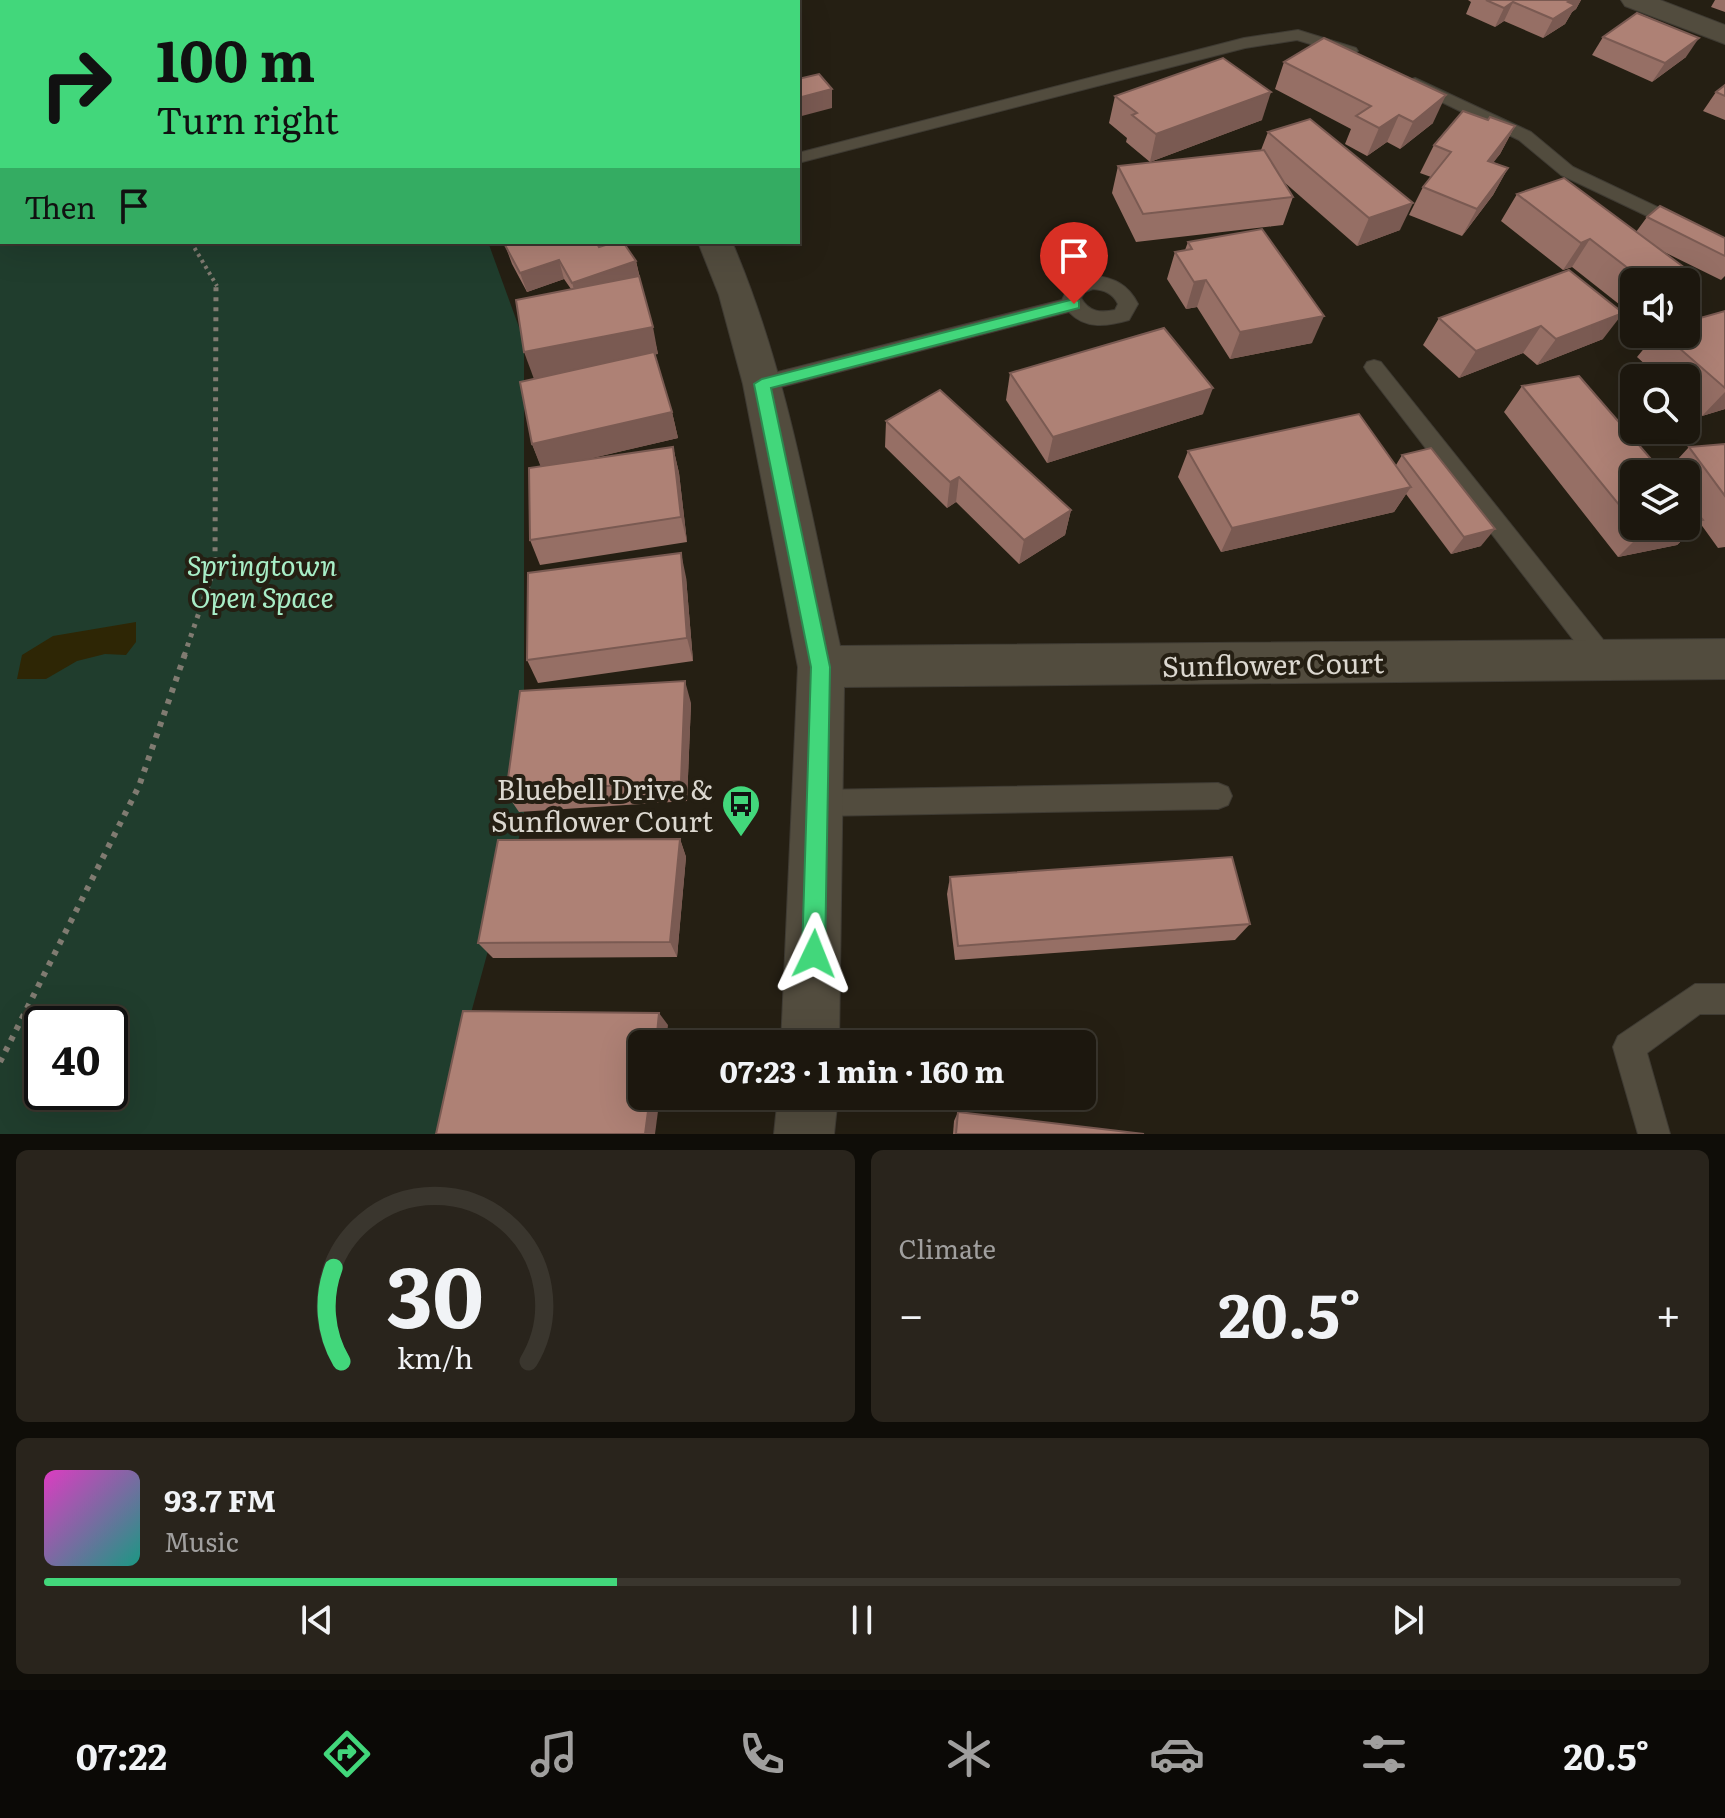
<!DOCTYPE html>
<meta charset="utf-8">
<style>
body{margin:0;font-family:Literata,serif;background:#29241c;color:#f1f3f6;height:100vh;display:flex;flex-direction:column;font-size:30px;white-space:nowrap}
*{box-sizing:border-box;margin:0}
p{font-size:26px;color:#a09f9e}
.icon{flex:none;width:44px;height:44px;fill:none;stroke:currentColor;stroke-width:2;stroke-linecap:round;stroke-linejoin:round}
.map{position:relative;height:1134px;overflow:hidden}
.drawer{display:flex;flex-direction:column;gap:16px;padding:16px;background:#0f0d08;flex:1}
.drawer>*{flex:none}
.guide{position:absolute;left:0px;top:0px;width:800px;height:244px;box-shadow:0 8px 32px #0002,0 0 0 2px #3a362e;background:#42d77b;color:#111;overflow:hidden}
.controls{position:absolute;left:1620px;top:268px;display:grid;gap:16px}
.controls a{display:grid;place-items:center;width:80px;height:80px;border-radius:12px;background:#1c170e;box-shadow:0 8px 32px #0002,0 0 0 2px #3a362e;font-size:40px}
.speed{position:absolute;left:24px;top:1006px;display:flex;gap:16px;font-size:40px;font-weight:700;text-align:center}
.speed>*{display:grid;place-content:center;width:104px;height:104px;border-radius:50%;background:#1c170e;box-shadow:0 8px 32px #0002,0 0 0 2px #3a362e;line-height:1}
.speed .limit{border:4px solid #111;border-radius:12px;background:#fff;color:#111}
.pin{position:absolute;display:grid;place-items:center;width:68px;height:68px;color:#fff;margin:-82px -34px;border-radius:50% 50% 50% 0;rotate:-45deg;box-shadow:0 0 8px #0007}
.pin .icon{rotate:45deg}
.me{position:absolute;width:88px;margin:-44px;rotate:2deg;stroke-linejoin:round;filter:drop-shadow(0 0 6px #0008)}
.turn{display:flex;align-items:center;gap:28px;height:168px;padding:0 24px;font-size:36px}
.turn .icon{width:104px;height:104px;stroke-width:2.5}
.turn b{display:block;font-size:56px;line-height:68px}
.then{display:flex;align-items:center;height:76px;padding:0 24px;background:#0003;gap:16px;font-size:30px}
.big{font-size:60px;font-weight:700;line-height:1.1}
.drawer .tile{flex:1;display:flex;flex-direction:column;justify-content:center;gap:12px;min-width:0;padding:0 28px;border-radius:12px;background:#29241c}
.drawer .dial{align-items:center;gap:0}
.dial svg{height:208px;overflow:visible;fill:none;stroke:#3a362e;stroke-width:7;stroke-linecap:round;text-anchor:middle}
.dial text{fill:#f1f3f6;stroke:none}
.song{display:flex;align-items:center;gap:24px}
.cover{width:96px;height:96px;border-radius:12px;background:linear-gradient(135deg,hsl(310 70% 55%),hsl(170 70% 35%))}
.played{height:8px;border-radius:4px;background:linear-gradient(90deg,#42d77b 35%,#3a362e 35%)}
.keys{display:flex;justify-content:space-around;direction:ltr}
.heat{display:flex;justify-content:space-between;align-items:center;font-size:44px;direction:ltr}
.drawer .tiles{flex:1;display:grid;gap:16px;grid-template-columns:1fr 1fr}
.tile:last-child{grid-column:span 2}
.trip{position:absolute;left:628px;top:1030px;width:468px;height:80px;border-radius:12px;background:#1c170e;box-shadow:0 8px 32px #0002,0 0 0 2px #3a362e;font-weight:700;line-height:80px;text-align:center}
.menu{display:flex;height:128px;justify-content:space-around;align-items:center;background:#0b0906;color:#a09f9e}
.menu .icon{width:56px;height:56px}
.menu .active{color:#42d77b}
.menu b{font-size:36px;color:#f1f3f6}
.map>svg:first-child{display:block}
.green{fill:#203d2d;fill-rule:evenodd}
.sand{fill:#2e2605}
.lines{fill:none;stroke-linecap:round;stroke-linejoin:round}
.service-casing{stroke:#3f3b33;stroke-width:2}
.minor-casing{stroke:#3f3b33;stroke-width:2}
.tertiary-casing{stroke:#3f3b33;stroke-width:2}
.path-far2{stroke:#807b71;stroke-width:4;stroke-dasharray:3 4;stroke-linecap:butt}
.path-far1{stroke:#807b71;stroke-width:5;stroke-dasharray:4 6;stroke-linecap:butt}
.path{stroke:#807b71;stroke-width:6;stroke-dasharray:5 7;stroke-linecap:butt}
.service{fill:#524c3e;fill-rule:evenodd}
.minor{fill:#524c3e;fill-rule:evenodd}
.tertiary{fill:#524c3e;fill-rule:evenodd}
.wall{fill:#966f65}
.shaded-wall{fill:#7a5a52}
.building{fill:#ae8175;stroke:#7a5a52;stroke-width:2}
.route{fill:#42d77b;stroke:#2b8c50;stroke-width:2}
.labels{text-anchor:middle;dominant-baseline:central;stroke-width:8;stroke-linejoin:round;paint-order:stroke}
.park-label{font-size:28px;font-style:italic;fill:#a8eec7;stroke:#251f13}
.street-label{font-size:28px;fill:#dcd8d0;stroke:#251f13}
.poi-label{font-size:28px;fill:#dcd8d0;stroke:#251f13;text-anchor:end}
</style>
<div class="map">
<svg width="1725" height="1134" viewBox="0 0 1725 1134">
<rect width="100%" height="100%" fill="#251f13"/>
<path class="green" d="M 0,0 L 342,2 L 2,2 L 2,242 L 488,242 L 524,341 L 524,819 L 438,1134 L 0,1134 ZM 42,1024 L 110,1024 L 110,1092 L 42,1092 Z"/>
<polygon class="sand" points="136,622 136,642 126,655 105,654 77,661 46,679 17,679 22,655 53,636"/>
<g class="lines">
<g class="service-casing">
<g id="service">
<polygon points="1298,30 1356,48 1358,51 1350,56 1297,40 1245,48 798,163 798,153 1244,38"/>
<polygon points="1415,78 1531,132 1573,167 1725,239 1725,253 1561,175 1519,140 1409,86 1407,83 1409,80"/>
<path d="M 1092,275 C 1114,278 1128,284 1138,304 L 1129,320 C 1108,326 1086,330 1069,312 L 762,392 L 755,389 L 751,384 L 755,379 L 762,376 L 1062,300 L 1071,282 ZM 1093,289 C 1104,290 1113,293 1118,304 L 1115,310 C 1100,313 1089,312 1081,298 L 1085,292 Z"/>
<polygon points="1374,360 1381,362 1613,652 1617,660 1613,668 1604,671 1595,668 1367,372 1364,367 1367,362"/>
<polygon points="1218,783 1228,787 1232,796 1228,805 1218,809 818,816 808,812 804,803 808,794 818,790"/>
<polygon points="1695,984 1725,984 1725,1014 1700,1014 1647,1053 1670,1134 1638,1134 1613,1047 1618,1036"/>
</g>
</g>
<g class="minor-casing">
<polygon id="minor" points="1621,0 1660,0 1725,25 1725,44 1625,6"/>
</g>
<g class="tertiary-casing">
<g id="tertiary">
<polygon points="542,0 571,0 573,2 544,2"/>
<path d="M 698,242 L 732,242 C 787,370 810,511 840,646 L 1725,639 L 1725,679 L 844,687 L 839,1044 L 781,1044 L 798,667 L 743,384 L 719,295 Z"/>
<polygon points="778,1096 838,1096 834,1134 774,1134"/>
</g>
</g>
<g class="path-far2">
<polyline points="742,0 745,2"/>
<polyline points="191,242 217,286"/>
</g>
<polyline class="path-far1" points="184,656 215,566 216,284"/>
<polyline class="path" points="0,1062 139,786 185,654"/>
<use href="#service" class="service"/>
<use href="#minor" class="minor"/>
<use href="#tertiary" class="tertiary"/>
</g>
<g class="wall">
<polygon points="1468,0 1581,0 1576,9 1572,12 1565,24 1543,38 1504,21 1495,27 1466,14 1471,2"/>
<polygon points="1715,0 1725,0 1725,12 1711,7"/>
<polygon points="1603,37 1686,57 1652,82 1592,55"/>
<polygon points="1284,62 1433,123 1400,149 1387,142 1367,156 1345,144 1351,129 1275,89"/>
<polygon points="1725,85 1725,120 1703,111 1716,92"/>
<polygon points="1115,96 1262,120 1150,162 1126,142 1127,138 1109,123"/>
<polygon points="1488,120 1515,126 1500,154 1493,162 1508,168 1493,195 1462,236 1409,215 1423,187 1431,177 1420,173 1434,145"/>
<polygon points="1268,132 1400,230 1357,246 1284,182 1293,197 1283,225 1136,242 1112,193 1118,166 1261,150"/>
<polygon points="1517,194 1636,232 1647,217 1725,238 1725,276 1721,280 1660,250 1693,274 1686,283 1686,282 1634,282 1634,316 1572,267 1563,270 1501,221"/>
<polygon points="1188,242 1312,343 1230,359 1197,307 1186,309 1167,279 1175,252 1185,250"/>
<polygon points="505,245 599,247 636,261 658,354 655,354 672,412 678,438 583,460 673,447 679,473 687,542 540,565 530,540 541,466 532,444 534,379 571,289 564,279 527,292 512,264"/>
<polygon points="1569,270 1603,339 1537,365 1523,353 1459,378 1423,345 1439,318"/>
<polygon points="1725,311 1725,409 1702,416 1686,402 1686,378 1660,378 1637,357 1656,334 1686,334"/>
<polygon points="1010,373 1203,414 1047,463 1006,400"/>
<polygon points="1522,386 1634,474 1634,526 1686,526 1686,474 1666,474 1665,473 1689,447 1725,444 1725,547 1718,548 1700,523 1677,545 1618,557 1504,412"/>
<polygon points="886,421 1071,510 1065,535 1019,564 956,502 947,508 885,447"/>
<polygon points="1188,451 1396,465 1402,455 1481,546 1451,554 1406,494 1394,512 1221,552 1178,477"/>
<polygon points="686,577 693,661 538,683 527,660"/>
<polygon points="691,703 687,801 519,812 506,793"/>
<polygon points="680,839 686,857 677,957 493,958 478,943"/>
<polygon points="950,877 1250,924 1235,940 955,960 947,894"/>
<polygon points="958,1112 1144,1134 953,1134 954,1121"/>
</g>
<g class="shaded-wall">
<polygon points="1572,0 1581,0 1576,9 1572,12 1565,24 1543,38 1553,19"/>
<polygon points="1513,2 1504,21 1495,27 1504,8"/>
<polygon points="1699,38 1686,57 1652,82 1665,63"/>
<polygon points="832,89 832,108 798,117 798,98"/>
<polygon points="1271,92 1262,120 1150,162 1156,134"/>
<polygon points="1446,95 1433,123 1400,149 1413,122"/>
<polygon points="1399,115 1387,142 1367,156 1379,128"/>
<polygon points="1515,126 1500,154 1474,188 1488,161"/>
<polygon points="1508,168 1493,195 1462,236 1477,209"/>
<polygon points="1413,203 1400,230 1357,246 1369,218"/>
<polygon points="1590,239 1572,267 1563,270 1581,243"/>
<polygon points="559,260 564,279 527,292 520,273"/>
<polygon points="636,261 640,280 578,302 572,283"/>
<polygon points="1693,274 1686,283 1686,282 1673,282"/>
<polygon points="1206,280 1197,307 1186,309 1194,282"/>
<polygon points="1623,313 1603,339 1537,365 1556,339"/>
<polygon points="1324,316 1312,343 1230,359 1240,332"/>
<polygon points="1541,326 1523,353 1459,378 1476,351"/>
<polygon points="653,327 658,354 534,379 524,352"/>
<polygon points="1213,388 1203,414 1047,463 1053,437"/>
<polygon points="1725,392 1725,409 1702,416"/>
<polygon points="672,412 678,438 542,470 532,444"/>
<polygon points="673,447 679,473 687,542 681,517"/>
<polygon points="959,477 956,502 947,508 950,482"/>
<polygon points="1411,487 1394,512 1221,552 1232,528"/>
<polygon points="1071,510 1065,535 1019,564 1024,540"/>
<polygon points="1703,520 1677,545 1618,557 1642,533 1675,526 1686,526 1686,524"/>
<polygon points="1495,529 1481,546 1451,554 1464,537"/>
<polygon points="681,553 686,577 693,661 687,638"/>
<polygon points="685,681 691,703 687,801 681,781"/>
<polygon points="680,839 686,857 677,957 670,942"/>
<polygon points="659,1013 668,1025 666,1044 656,1044"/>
<polygon points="650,1096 660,1096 655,1134 645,1134"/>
</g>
<g class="building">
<polygon points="415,0 472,0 475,2 408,2"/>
<polygon points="1486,0 1572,0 1568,2 1575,5 1553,19 1513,2 1504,8"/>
<polygon points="1637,13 1699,38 1665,63 1603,37"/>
<polygon points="1324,38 1446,95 1413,122 1399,115 1379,128 1356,116 1371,106 1284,62"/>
<polygon points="1223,58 1271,92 1156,134 1132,115 1137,113 1115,96"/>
<polygon points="819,74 832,89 798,98 798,79"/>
<polygon points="1725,85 1725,96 1716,92"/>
<polygon points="1463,111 1488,120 1490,117 1515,126 1488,161 1508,168 1477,209 1423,187 1451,152 1434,145"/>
<polygon points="1310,119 1413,203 1369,218 1268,132"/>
<polygon points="1264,150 1293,197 1143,214 1118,166"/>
<polygon points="1564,178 1693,274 1673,282 1646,282 1590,239 1581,243 1517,194"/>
<polygon points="1660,206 1725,238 1725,256 1647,217"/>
<polygon points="1262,229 1324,316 1240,332 1206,280 1194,282 1175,252 1192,249 1188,242"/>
<polygon points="515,242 596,242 599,247 615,242 623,242 636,261 572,283 559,260 520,273 505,245"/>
<polygon points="1569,270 1623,313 1556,339 1541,326 1476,351 1439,318"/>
<polygon points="639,276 653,327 524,352 516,300"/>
<polygon points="1725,311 1725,388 1663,334 1686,334 1686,322"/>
<polygon points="1164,328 1213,388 1053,437 1010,373"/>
<polygon points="654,352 672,412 532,444 520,382"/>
<polygon points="1579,376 1664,474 1634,474 1634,523 1522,386"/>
<polygon points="940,390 1071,510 1024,540 959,477 950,482 886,421"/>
<polygon points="1359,414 1411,487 1232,528 1188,451"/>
<polygon points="1725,444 1725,496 1689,447"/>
<polygon points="673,447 681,517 530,540 529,468"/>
<polygon points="1431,448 1495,529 1464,537 1402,455"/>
<polygon points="1686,500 1703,520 1686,524"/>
<polygon points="1636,526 1675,526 1642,533"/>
<polygon points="681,553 687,638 527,660 528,573"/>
<polygon points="685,681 681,781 506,793 520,691"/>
<polygon points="680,839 670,942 478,943 498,840"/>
<polygon points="1232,857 1250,924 958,946 950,877"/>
<polygon points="463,1011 659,1013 656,1044 642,1044 642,1096 650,1096 645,1134 436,1134"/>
<polygon points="958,1112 1144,1134 956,1134"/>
</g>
<polygon class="route" points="1074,299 1079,301 1079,308 771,388 830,667 825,954 822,962 814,965 806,962 802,954 811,667 754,384 762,379"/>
<defs>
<g id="bus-pin" transform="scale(2)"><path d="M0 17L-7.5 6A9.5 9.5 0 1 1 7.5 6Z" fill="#42d77b" stroke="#251f13"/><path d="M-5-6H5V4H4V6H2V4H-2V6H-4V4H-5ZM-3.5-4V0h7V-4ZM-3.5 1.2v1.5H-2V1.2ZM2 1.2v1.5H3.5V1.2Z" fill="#111"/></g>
</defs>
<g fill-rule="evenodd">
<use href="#bus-pin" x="741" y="804"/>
</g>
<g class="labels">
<g class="park-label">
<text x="262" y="564">Springtown<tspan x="262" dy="32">Open Space</tspan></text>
</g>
<g class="street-label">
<text transform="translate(1273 663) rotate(-1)">Sunflower Court</text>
</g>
<g class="poi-label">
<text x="713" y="788">Bluebell Drive &amp;<tspan x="713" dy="32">Sunflower Court</tspan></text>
</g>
</g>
</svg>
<div class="controls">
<a><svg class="icon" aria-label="sound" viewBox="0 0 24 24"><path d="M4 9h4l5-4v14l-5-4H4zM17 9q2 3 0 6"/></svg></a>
<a><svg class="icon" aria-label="search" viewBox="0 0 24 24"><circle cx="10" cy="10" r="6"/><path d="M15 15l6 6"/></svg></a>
<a><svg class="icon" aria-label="layers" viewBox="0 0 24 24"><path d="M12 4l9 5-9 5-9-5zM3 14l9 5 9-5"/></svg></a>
</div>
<div class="speed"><div class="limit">40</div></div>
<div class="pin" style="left:1074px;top:304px;background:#d93025"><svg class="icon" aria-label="arrive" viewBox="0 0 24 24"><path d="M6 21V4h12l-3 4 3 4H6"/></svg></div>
<svg class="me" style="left:814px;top:954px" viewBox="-20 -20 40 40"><path d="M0-17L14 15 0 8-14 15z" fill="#42d77b" stroke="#fff" stroke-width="4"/></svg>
<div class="trip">07:23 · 1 min · 160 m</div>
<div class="guide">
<div class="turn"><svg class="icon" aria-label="right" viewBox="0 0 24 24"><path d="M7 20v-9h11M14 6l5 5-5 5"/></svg><div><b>100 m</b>Turn right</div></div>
<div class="then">Then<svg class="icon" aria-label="arrive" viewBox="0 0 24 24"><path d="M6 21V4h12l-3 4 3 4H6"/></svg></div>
</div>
</div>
<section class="drawer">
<div class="tiles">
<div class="tile dial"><svg viewBox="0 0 100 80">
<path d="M14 69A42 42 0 1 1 86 69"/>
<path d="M14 69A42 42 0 0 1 11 33" stroke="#42d77b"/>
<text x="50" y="56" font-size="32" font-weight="700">30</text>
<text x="50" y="72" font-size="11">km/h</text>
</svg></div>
<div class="tile"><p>Climate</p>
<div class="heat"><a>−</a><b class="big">20.5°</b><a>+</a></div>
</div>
<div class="tile">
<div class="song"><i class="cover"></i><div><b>93.7 FM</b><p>Music</p></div></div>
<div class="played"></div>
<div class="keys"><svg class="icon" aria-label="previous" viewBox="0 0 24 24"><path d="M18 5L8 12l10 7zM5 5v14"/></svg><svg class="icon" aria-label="pause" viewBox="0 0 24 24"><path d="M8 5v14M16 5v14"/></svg><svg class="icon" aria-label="next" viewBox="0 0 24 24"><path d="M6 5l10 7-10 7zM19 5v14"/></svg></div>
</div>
</div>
</section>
<nav class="menu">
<b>07:22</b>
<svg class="icon active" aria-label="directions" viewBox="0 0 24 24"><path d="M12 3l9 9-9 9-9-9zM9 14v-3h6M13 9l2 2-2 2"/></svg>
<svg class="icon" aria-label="music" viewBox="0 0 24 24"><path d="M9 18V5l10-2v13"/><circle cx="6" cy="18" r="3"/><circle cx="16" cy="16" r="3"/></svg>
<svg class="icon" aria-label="phone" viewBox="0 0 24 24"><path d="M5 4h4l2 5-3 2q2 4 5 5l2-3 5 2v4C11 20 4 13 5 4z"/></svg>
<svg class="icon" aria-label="climate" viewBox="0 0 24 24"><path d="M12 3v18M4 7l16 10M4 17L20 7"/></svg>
<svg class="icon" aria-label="car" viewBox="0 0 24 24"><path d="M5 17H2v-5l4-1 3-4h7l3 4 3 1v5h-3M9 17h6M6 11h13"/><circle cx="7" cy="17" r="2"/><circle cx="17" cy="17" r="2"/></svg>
<svg class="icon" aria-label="filters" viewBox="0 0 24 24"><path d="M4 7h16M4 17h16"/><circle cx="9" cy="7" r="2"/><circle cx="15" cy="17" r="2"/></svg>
<b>20.5°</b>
</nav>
